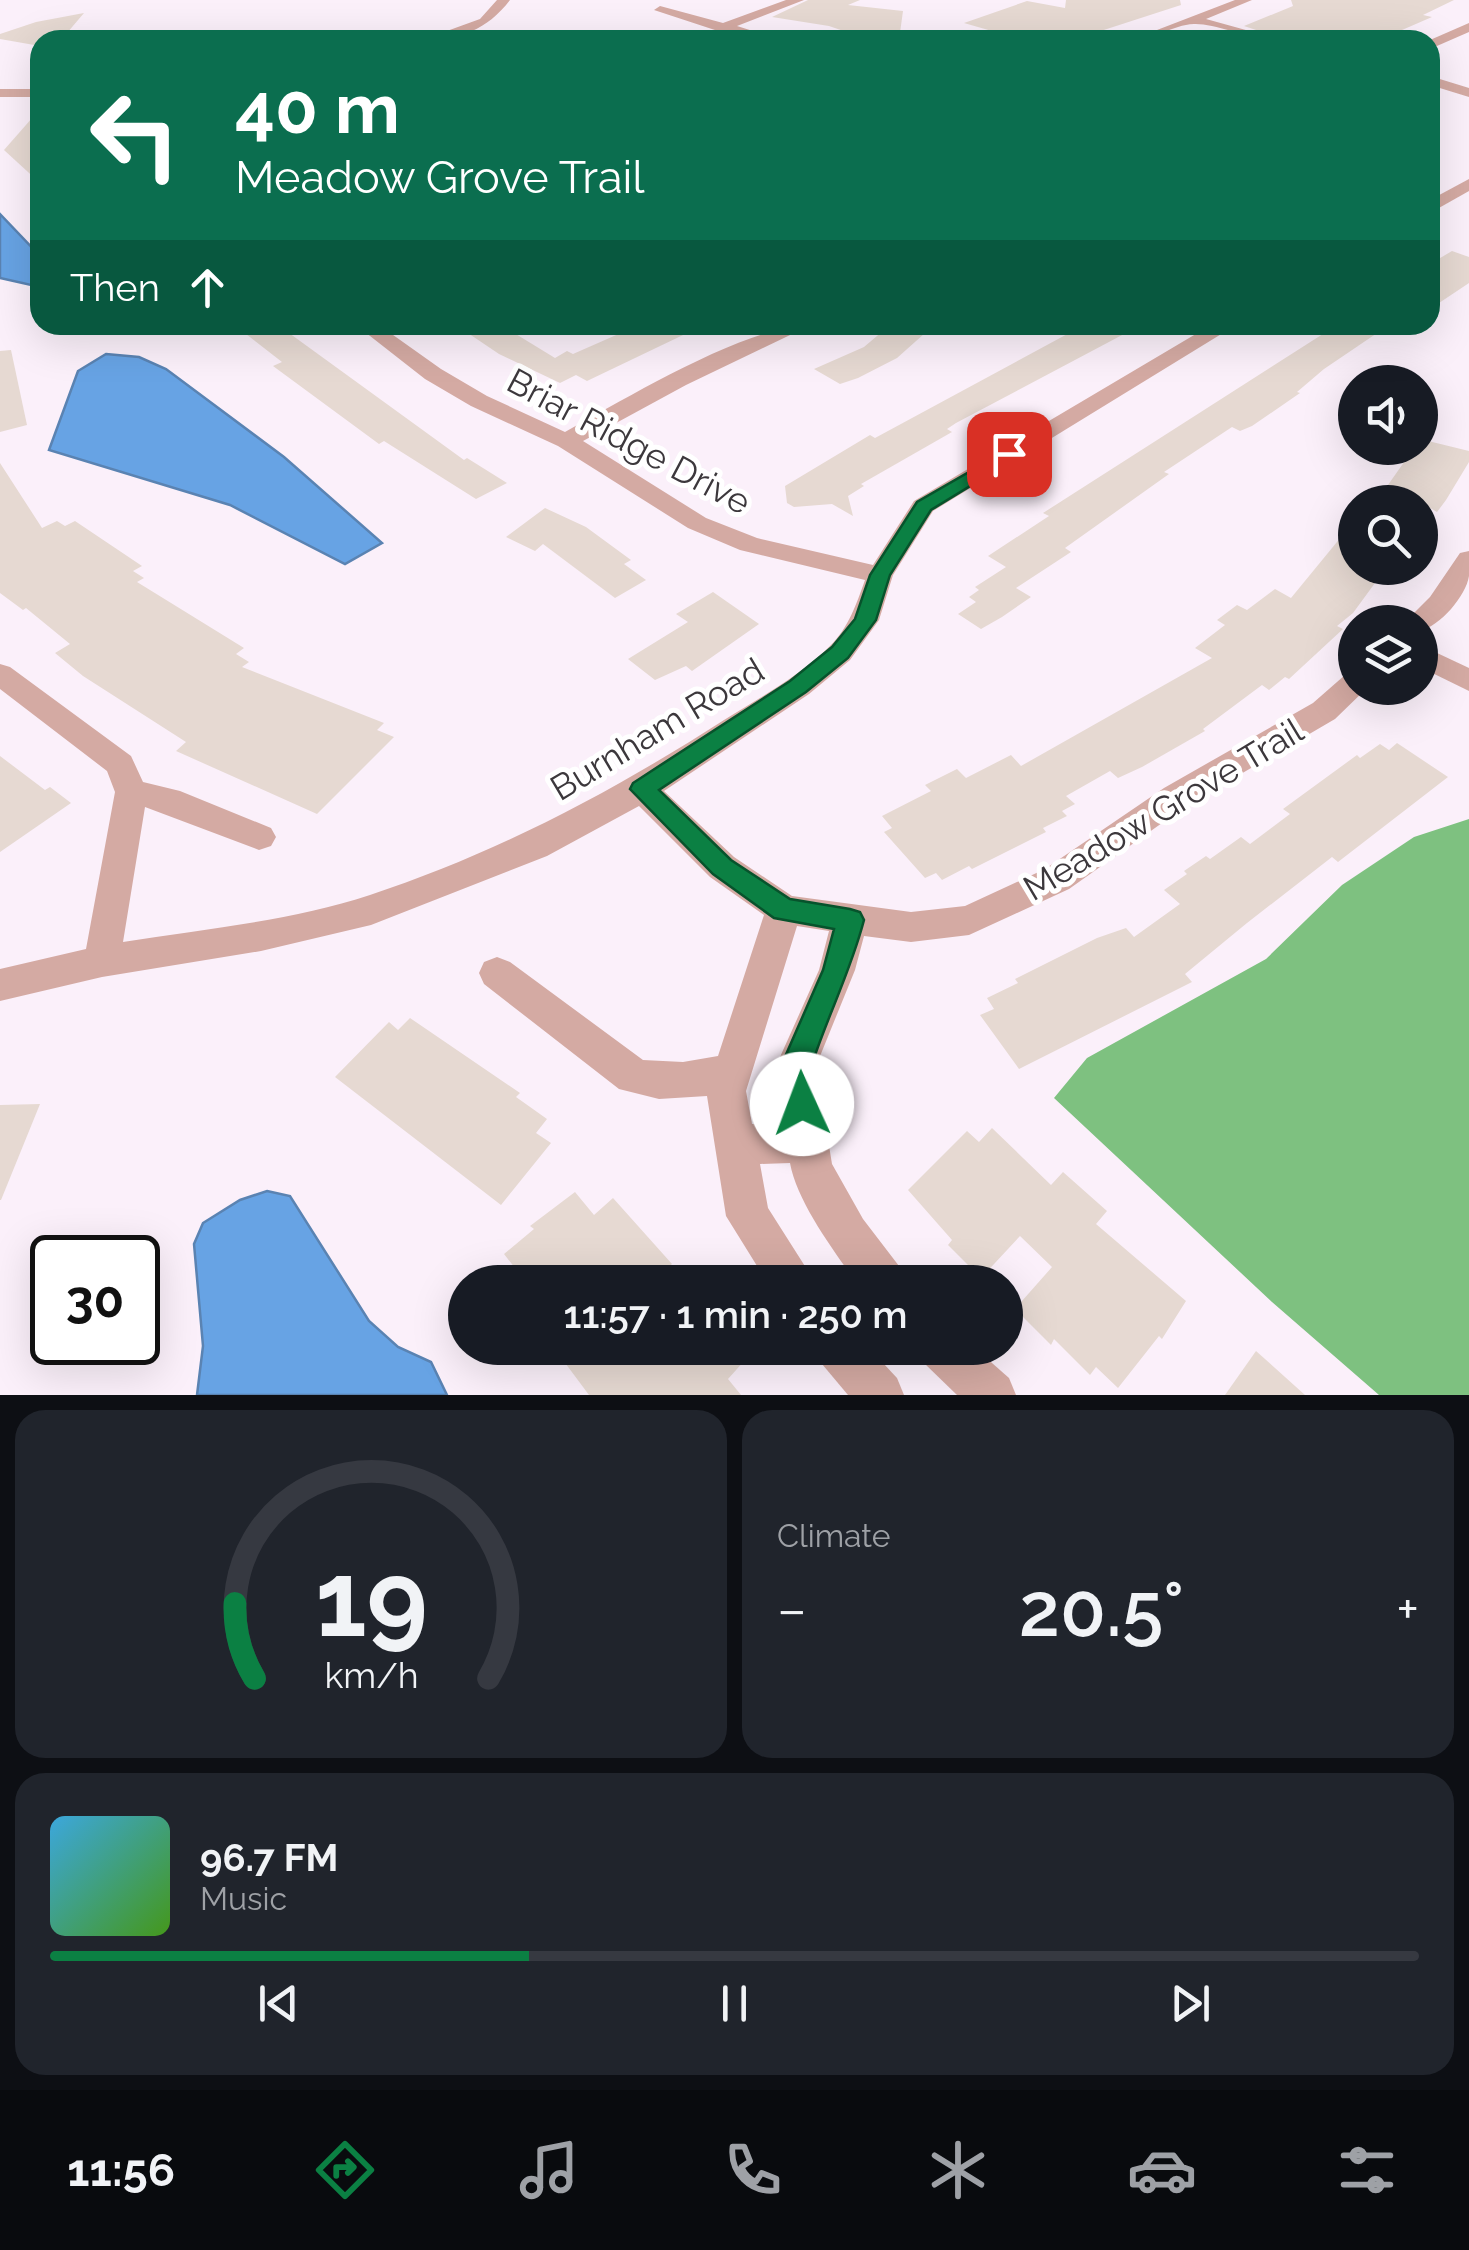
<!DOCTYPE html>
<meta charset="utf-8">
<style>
body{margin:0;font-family:Raleway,sans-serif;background:#20242c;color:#f1f3f6;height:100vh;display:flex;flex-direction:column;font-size:38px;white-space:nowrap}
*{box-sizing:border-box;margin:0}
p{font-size:32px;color:#9ea1a6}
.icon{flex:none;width:55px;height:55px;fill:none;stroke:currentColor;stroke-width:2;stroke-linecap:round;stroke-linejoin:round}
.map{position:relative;height:1395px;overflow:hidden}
.details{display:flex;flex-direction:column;gap:15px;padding:15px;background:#0d0f14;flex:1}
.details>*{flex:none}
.top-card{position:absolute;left:30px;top:30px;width:1410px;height:305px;border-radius:30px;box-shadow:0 10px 40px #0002;background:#0b6e4f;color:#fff;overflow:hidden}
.tools{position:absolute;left:1338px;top:365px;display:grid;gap:20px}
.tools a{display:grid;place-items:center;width:100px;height:100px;border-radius:50%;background:#171b24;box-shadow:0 10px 40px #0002;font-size:50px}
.speed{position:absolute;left:30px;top:1235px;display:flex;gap:20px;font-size:50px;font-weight:700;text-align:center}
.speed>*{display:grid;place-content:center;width:130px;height:130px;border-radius:50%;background:#171b24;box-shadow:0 10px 40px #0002;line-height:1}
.speed .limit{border:5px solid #111;border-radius:15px;background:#fff;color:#111}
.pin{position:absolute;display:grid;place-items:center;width:85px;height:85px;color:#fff;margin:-42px;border-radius:20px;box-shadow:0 5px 15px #0006}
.me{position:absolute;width:110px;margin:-55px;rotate:358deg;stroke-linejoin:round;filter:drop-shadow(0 0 8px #0008)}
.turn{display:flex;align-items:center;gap:35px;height:210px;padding:0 40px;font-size:45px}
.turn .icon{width:130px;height:130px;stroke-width:2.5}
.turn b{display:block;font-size:70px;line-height:85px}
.then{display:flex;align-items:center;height:95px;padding:0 40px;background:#0003;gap:20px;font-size:38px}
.big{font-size:75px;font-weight:600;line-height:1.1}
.details .tile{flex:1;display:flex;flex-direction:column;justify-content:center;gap:15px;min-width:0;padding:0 35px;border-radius:30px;background:#20242c}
.details .dial{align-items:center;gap:0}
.dial svg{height:260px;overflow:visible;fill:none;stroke:#363941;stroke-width:7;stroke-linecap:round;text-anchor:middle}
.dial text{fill:#f1f3f6;stroke:none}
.song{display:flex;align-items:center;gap:30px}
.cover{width:120px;height:120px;border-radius:15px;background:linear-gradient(135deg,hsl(200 70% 55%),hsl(100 70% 35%))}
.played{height:10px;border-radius:5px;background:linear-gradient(90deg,#0b8043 35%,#363941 35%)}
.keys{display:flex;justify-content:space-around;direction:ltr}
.heat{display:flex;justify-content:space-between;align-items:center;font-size:55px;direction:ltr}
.details .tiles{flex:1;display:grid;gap:15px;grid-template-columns:1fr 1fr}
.tile:last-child{grid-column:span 2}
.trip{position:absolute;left:448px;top:1265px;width:575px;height:100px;border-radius:50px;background:#171b24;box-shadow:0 10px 40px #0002;font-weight:600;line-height:100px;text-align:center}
.dock{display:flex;height:160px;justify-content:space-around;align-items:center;background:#090b0e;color:#9ea1a6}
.dock .icon{width:70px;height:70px}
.dock .active{color:#0b8043}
.dock b{font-size:45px;color:#f1f3f6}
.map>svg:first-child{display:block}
.forest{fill:#7ec180}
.water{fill:#67a3e4;stroke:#5a83b2;stroke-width:2.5}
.building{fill:#e6d9d2}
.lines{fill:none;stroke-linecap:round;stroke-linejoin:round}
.minor{fill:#d4aaa3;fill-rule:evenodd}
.route{fill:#0b8043;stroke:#07532c;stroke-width:2.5}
.labels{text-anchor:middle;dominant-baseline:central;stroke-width:10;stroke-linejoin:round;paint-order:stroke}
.street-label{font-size:35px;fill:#3c383c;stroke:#fff}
</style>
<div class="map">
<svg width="1469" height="1395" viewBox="0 0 1469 1395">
<rect width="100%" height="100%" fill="#fbf0fa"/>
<polygon class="forest" points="1469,819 1469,1395 1379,1395 1272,1302 1054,1098 1087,1058 1266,959 1342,885 1414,837"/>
<g class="water">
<polygon points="0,214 40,256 40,287 0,278"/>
<polygon points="106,354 139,357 166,369 284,457 382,543 345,564 230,505 49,450 78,371"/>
<polygon points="267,1191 290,1196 369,1321 398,1347 431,1362 447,1395 197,1395 203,1346 194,1244 203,1223 240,1200"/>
</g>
<g class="building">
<polygon points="808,0 860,0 848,5 903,11 899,40 870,40 829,26 772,17"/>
<polygon points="1066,0 1180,0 1181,5 1076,39 1023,40 964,23 1027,1 1065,8"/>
<polygon points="1291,0 1454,0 1423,15 1432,17 1379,40 1286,40 1244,26 1293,6"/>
<polygon points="84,13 61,40 40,40 40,46 0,39 0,34 36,22"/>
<polygon points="40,109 40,183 4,150"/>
<polygon points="1452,251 1469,257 1469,283 1430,309 1430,264"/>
<polygon points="273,325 278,325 464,460 467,458 507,483 476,499 384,441 379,444 273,366 282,362 246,334"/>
<polygon points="456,325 501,325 555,358 567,351 573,354 639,325 704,325 587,381 576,375 560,383 499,354"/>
<polygon points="890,325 934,325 897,358 858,378 840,384 814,369 864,347"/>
<polygon points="1084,325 1141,325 956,423 947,429 952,432 861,484 864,486 848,496 853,516 832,504 794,507 787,503 785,486 870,435 875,438"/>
<polygon points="1337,325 1389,325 1324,369 1297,392 1300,393 1252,426 1240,431 1232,427 1164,472 1169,474 1065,548 1071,552 1016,588 1031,597 1002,617 981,629 958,614 976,602 969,597 979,590 975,587 1006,567 988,556 1049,516 1043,513"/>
<polygon points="11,350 27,425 0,432 0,351"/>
<polygon points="1420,439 1469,451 1469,462 1446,500 1437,512 1420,502 1376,502 1414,448 1420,448"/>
<polygon points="0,463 42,528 57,521 65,526 75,521 142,566 133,571 144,578 137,582 244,648 236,654 249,662 242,667 384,723 377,730 394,737 317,814 176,751 186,742 83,676 55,653 70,644 26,608 23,610 0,593"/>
<polygon points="545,508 586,527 631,560 624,564 646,580 615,598 543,544 535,551 506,537"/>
<polygon points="1355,520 1355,568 1386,568 1353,613 1337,626 1343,629 1289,679 1285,677 1269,690 1262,685 1203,729 1205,731 1142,767 1118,778 1110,771 1066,796 1075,804 1062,811 1067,816 1043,828 1046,832 972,869 969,866 942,880 936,873 925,878 884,832 892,828 882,816 931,791 925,785 957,769 966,778 1011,755 1021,766 1212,658 1195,648 1225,625 1217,620 1237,605 1247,610 1275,589 1291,598"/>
<polygon points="713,592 759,624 692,671 686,666 655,680 628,659 688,622 676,614"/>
<polygon points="1397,743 1448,777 1338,862 1332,857 1247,923 1185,974 1192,982 1019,1069 980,1015 994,1009 987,998 1018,983 1015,979 1097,938 1126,928 1134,937 1180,904 1164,890 1187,874 1184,871 1206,856 1210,859 1241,837 1250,844 1290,814 1283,809 1357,755 1360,758 1380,744 1389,750"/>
<polygon points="0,756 45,790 50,787 71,803 0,852"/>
<polygon points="410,1018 520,1093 516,1097 547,1119 536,1133 551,1143 501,1205 335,1077 389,1022 398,1030"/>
<polygon points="40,1104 1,1200 0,1200 0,1105"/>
<polygon points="992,1128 1051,1185 1063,1172 1107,1211 1096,1224 1186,1301 1162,1339 1159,1336 1118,1388 1096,1367 1090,1375 1054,1339 1051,1345 1015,1309 1052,1267 1020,1236 981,1278 948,1245 952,1240 908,1190 967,1131 979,1142"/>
<polygon points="575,1192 594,1215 613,1198 672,1264 652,1282 526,1282 504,1254 534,1229 530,1226"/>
<polygon points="554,1348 735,1348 745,1360 728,1379 741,1395 589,1395"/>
<polygon points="1256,1351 1305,1395 1225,1395"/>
</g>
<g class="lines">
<g class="minor">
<path d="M 497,0 L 510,0 C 487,30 460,40 422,40 L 480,19 Z"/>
<polygon points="786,0 804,0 737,26 781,40 721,32 654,10 660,6 723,23"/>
<path d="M 1235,0 L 1252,0 L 1206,19 L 1282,40 C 1252,40 1215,23 1194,24 C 1172,25 1154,40 1131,40 Z"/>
<polygon points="1469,23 1469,32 1430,49 1430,40"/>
<polygon points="1430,76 1469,88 1469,97 1430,85"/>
<rect x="0" y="89" width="40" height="8"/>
<polygon points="1469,179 1469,191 1430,213 1430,200"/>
<path d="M 356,325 L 379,325 L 441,369 L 487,396 L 565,432 C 625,399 747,325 811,325 L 686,385 L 583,441 L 706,518 L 757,538 L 873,565 L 914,501 L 1211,325 L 1236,325 L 933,511 L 893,575 L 879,620 L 850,660 L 809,694 L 664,791 L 734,857 L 792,896 L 911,912 L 965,906 L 1045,869 L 1164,788 L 1313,703 L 1345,675 L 1355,672 L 1355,688 L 1367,688 L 1335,719 L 1186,806 L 1069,889 L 969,935 L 911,942 L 864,936 L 855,970 L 816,1066 L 832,1164 L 863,1219 L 899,1266 L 905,1282 L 856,1282 C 834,1251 797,1202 790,1163 L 760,1164 L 768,1208 L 815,1282 L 767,1282 L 726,1216 L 707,1096 L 659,1099 L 619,1089 L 484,984 L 479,973 L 484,962 L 497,957 L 510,962 L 643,1060 L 683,1062 L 718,1056 L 764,915 L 710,877 L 639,806 L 547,856 L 371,925 L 261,951 L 102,977 L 0,1001 L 0,969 L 86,949 L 115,792 L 107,771 L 0,689 L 0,664 L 10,667 L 131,756 L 143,782 L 180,791 L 271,828 L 276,837 L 271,846 L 259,850 L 145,807 L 123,942 C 205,929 291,921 370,895 C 497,853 612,792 724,720 C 759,698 800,676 830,646 C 849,627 856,605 865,580 L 740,550 L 688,528 L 558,446 L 471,406 L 425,379 ZM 797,926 L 829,931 L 819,970 L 776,1066 L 784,1123 L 752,1124 L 746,1091 Z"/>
<path d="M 1469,551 C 1469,559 1469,568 1469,576 C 1466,596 1440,626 1420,631 L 1420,622 L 1405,622 L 1430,597 L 1460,553 Z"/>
<polygon points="1420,645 1469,668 1469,691 1420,667"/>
<polygon points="815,1348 869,1348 897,1378 904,1395 848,1395 822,1364"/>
<polygon points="918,1348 975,1348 1009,1378 1016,1395 957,1395 925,1364"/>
</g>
</g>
<path class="route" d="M 1009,449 L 1018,454 L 1016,458 L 931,510 L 890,575 L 876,620 L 848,658 L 806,692 L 659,790 L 731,860 L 790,899 L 850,909 L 860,912 L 864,920 C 851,970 829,1013 813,1061 C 807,1079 820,1097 812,1115 L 802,1119 L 791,1115 L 781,1066 L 823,970 L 834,929 L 774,918 L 713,874 L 630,789 L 633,783 L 790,681 L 832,647 L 855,619 L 870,575 L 917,502 Z"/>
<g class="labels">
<g class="street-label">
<text transform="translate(629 441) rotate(28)">Briar Ridge Drive</text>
<text transform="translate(657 729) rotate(-31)">Burnham Road</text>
<text transform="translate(1163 809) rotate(-31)">Meadow Grove Trail</text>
</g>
</g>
</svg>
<div class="tools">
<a><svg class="icon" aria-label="sound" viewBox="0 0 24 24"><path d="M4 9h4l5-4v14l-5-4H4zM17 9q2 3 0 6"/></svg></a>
<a><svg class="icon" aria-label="search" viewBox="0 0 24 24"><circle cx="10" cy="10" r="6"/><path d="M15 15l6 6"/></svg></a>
<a><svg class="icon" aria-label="layers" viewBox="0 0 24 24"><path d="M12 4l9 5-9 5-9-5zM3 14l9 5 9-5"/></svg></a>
</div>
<div class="speed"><div class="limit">30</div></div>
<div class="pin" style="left:1009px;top:454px;background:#d93025"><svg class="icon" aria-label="arrive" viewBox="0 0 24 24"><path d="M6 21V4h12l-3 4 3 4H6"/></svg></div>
<svg class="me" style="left:802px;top:1104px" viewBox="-20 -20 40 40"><circle r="19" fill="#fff"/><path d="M0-13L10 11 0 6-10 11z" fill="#0b8043"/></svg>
<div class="trip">11:57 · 1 min · 250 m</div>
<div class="top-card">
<div class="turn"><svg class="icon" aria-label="left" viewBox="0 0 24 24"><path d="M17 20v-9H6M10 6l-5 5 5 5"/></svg><div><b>40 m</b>Meadow Grove Trail</div></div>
<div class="then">Then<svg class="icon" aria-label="ahead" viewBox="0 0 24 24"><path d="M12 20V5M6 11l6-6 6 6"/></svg></div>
</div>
</div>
<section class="details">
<div class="tiles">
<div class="tile dial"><svg viewBox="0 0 100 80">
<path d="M14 69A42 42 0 1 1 86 69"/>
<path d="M14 69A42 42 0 0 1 8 46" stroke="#0b8043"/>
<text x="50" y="56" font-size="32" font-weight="700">19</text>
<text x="50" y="72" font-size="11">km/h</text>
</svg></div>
<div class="tile"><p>Climate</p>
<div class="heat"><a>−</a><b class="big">20.5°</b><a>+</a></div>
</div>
<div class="tile">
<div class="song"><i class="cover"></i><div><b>96.7 FM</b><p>Music</p></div></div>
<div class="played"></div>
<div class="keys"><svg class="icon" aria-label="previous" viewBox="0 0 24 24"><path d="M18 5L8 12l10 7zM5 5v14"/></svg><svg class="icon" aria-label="pause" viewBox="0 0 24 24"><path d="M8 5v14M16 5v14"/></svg><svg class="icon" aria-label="next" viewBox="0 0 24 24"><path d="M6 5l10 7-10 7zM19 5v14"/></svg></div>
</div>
</div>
</section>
<nav class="dock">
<b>11:56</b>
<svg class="icon active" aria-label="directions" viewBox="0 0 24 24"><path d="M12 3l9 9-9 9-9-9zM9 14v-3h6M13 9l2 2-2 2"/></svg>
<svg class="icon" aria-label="music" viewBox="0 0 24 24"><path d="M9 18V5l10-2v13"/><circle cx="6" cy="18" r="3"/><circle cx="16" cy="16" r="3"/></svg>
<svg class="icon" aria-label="phone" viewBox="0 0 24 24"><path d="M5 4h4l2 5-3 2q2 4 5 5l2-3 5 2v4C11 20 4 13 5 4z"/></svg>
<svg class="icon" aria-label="climate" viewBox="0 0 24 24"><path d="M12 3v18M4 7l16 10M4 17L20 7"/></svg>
<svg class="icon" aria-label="car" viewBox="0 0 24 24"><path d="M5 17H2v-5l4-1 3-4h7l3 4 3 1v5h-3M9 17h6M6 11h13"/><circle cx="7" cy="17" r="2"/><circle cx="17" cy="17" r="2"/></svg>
<svg class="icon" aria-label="filters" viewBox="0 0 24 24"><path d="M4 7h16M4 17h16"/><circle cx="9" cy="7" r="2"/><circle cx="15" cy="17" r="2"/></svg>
</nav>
